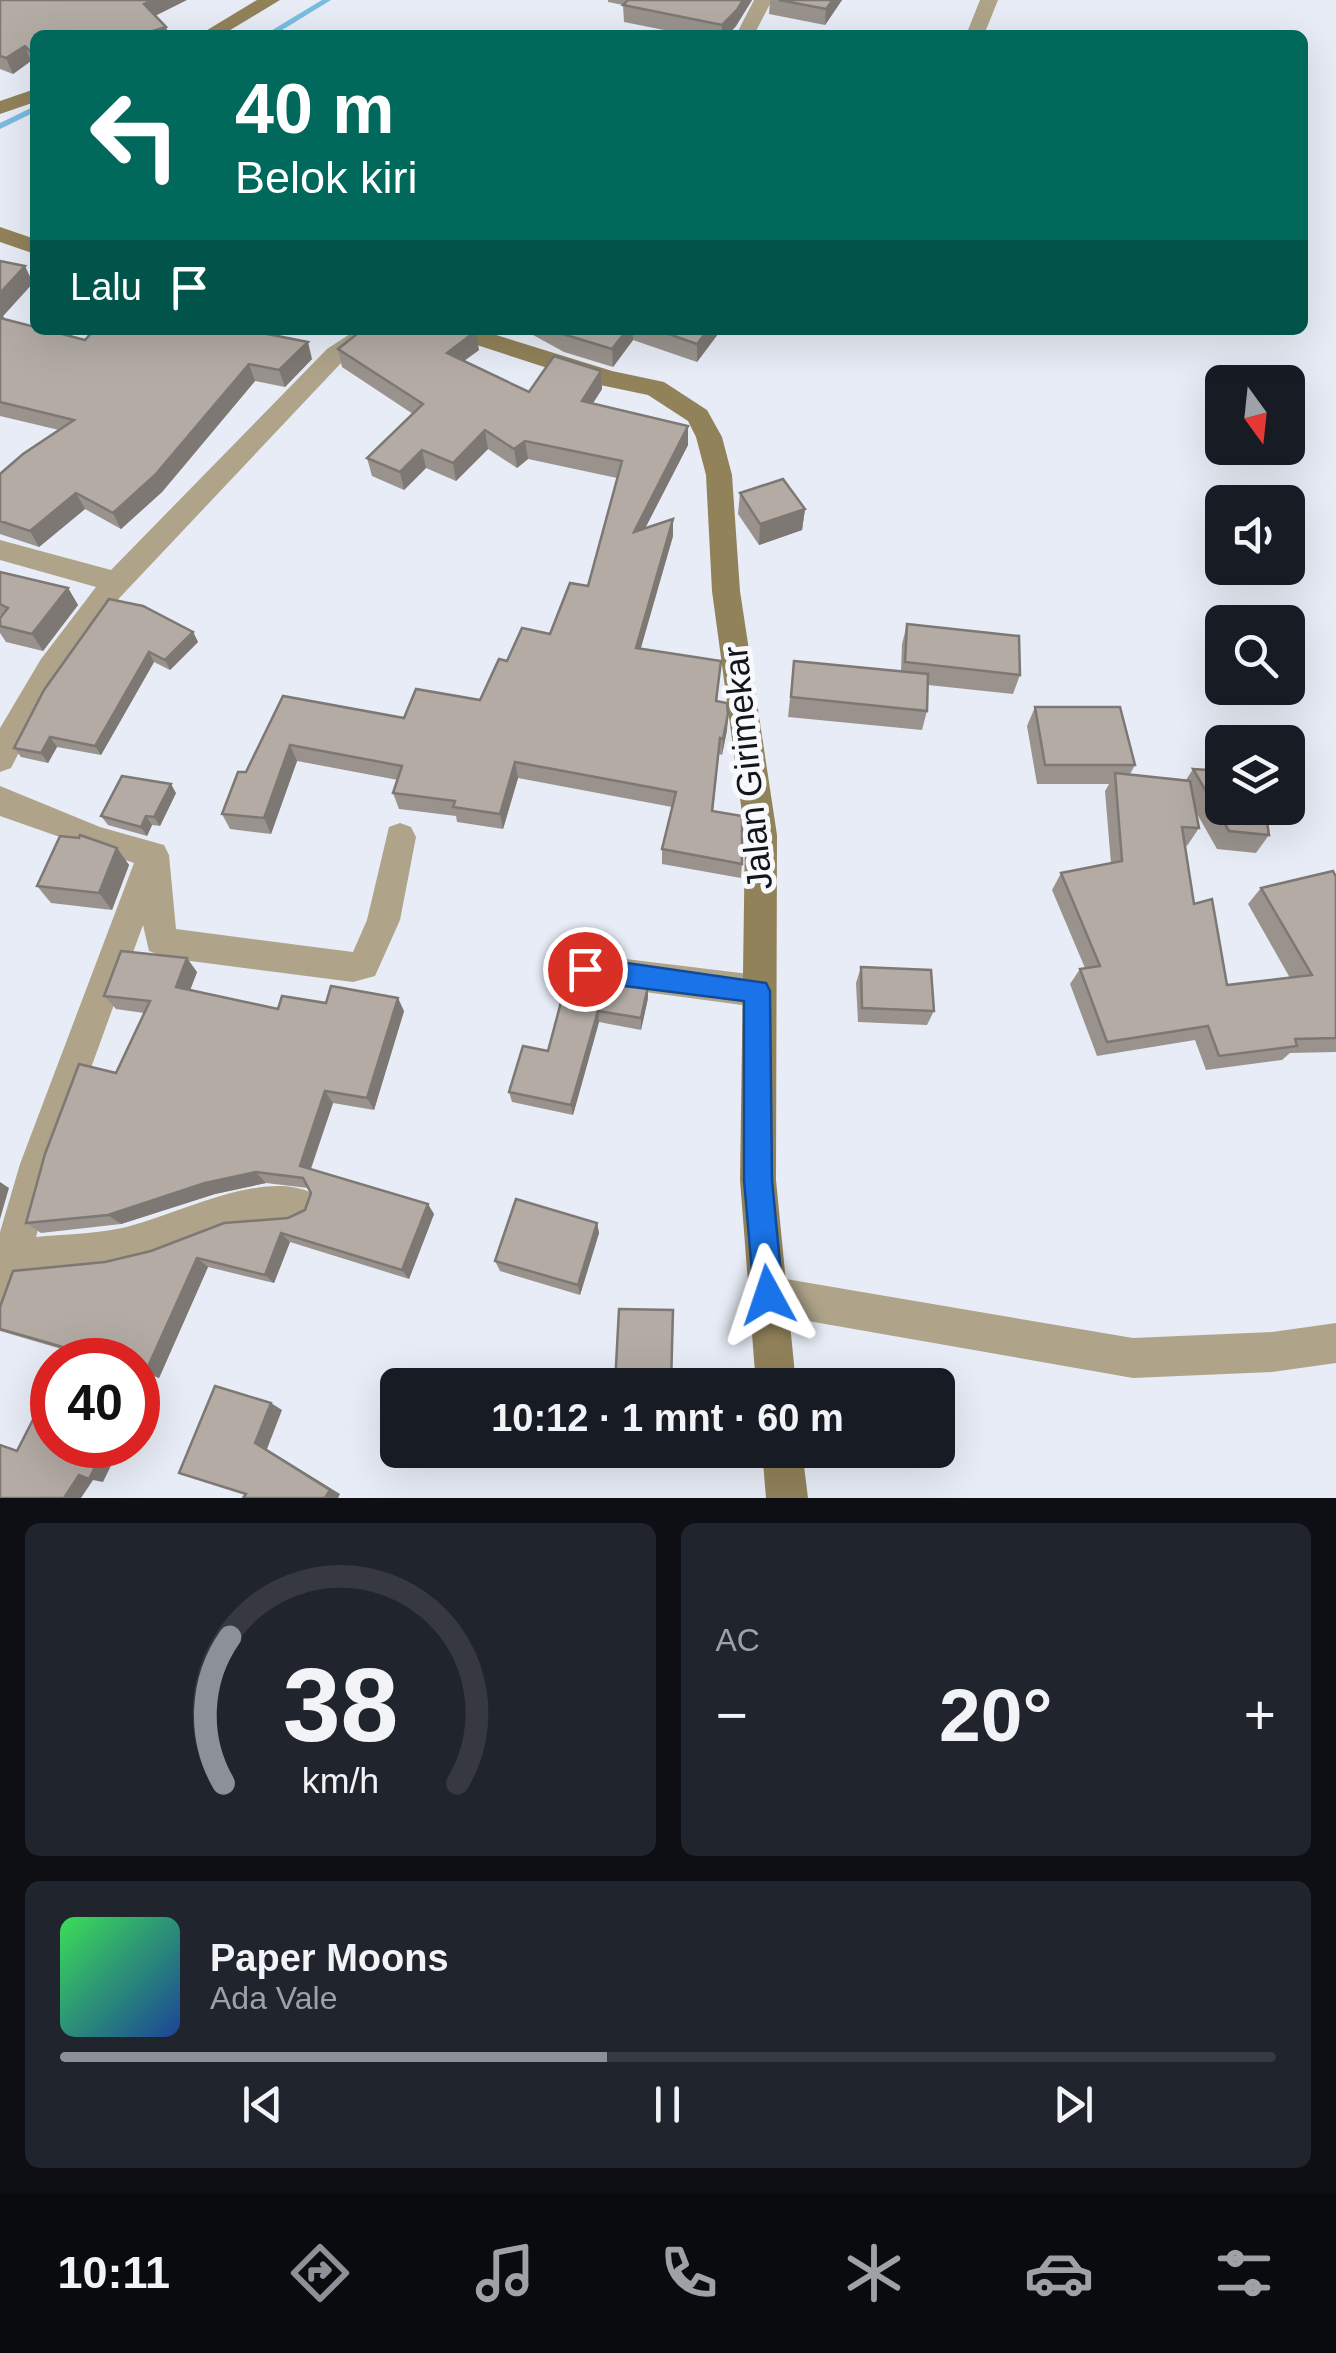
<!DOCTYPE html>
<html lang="id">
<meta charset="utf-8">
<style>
body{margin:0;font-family:Arial,sans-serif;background:#20242c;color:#f1f3f6;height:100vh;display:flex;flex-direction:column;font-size:38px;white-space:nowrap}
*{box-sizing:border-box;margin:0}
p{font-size:32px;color:#9ea1a6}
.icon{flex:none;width:55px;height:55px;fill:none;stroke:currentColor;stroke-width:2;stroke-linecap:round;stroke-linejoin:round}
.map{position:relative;height:1498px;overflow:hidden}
.side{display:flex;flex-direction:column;gap:25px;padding:25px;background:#0d0f14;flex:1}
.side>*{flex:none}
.banner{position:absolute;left:30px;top:30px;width:1278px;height:305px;border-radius:15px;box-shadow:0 10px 40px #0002;background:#00695c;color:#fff;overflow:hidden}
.needle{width:65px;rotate:165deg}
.fabs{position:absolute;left:1205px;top:365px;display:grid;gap:20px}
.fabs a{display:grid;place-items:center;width:100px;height:100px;border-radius:15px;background:#171b24;box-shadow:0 10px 40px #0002;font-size:50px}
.speed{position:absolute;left:30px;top:1338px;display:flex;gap:20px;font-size:50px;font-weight:700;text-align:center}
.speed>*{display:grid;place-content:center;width:130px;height:130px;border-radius:50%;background:#171b24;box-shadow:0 10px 40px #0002;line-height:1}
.speed .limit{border:15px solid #d22;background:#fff;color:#111}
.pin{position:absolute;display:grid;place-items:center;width:85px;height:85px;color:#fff;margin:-42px;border:5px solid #fff;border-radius:50%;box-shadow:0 2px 10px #0007}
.me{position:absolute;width:110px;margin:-55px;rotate:355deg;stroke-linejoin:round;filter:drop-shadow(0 0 8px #0008)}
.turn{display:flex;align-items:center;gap:35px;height:210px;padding:0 40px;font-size:45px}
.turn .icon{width:130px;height:130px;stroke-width:2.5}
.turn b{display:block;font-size:70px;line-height:85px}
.then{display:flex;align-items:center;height:95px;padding:0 40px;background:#0003;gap:20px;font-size:38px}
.big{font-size:75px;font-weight:700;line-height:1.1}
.side .card{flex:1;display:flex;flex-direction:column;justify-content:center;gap:15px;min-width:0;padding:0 35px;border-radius:15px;background:#20242c}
.side .dial{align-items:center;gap:0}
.dial svg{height:260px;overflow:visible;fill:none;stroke:#363941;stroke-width:7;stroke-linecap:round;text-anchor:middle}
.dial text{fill:#f1f3f6;stroke:none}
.song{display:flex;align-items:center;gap:30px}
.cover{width:120px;height:120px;border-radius:15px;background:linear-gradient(135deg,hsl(130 70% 55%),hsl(220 70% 35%))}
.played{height:10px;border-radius:5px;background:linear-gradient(90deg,#8c9099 45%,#363941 45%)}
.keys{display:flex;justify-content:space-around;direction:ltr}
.heat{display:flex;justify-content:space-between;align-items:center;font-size:55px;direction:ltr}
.side .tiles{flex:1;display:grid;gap:25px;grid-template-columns:1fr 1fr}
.card:last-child{grid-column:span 2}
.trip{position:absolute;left:380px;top:1368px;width:575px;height:100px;border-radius:15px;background:#171b24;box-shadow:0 10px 40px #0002;font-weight:700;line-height:100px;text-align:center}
.tabs{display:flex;height:160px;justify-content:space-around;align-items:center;background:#090b0e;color:#9ea1a6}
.tabs .icon{width:70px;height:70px}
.tabs .selected{color:#8c9099}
.tabs b{font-size:45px;color:#f1f3f6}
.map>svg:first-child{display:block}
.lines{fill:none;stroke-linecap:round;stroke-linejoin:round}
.stream{fill:#7abce0;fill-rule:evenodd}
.street{fill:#afa48a;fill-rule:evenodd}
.secondary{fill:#91825a;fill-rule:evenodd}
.wall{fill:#9a938d}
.shaded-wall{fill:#7d7873}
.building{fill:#b3aba4;stroke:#7d7873;stroke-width:2.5}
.route{fill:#1a73e8;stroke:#114b97;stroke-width:2.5}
.labels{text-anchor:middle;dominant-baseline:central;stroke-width:10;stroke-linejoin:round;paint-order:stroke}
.street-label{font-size:35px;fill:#141519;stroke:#f7f9fd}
</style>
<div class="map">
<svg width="1336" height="1498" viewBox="0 0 1336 1498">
<rect width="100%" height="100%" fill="#e7ecf6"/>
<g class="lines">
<g class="stream">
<polygon points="322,0 331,0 274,35 264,35"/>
<polygon points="35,106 35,112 0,129 0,123"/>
</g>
<g class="street">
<polygon points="754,0 772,0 754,35 736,35"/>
<polygon points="980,0 998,0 984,35 966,35"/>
<polygon points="356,330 384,330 343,361 109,609 47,698 11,768 0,772 0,728 41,659 96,587 0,560 0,540 111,570 327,349"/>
<path d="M 0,786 L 100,827 L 164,845 L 169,855 L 176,929 L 353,952 L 367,920 L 389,827 L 400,823 L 411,827 L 416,837 L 400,920 L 375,976 L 353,982 L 167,958 L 149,951 L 143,925 L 56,1164 L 36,1237 C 64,1234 94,1234 122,1228 C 176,1216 257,1170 310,1192 L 316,1205 L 310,1218 L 297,1224 L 234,1229 L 162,1256 L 117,1267 L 26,1276 L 14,1313 L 0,1318 L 0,1232 L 20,1164 L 134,863 L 0,816 Z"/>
<polygon points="585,954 757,975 769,980 774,991 769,1002 757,1007 585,984 573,980 568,969 573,958"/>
<polygon points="768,1276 1133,1338 1272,1332 1336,1323 1336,1363 1272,1372 1133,1378 768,1314 754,1309 749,1295 754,1281"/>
</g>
<g class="secondary">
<polygon points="257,0 280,0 222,35 199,35"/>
<polygon points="35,89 35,102 0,114 0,101"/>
<polygon points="0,227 35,239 35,254 0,242"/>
<polygon points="442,330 480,330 612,371 664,382 707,410 722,437 732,475 740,591 777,835 776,1180 796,1385 756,1385 740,1180 745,835 712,591 706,475 696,437 688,421 648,395 600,385 446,335"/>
<polygon points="762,1450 802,1450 808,1498 766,1498"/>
</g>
</g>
<g class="wall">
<polygon points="0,0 35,35 35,65 31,61 13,74 0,69"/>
<polygon points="608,0 752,0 736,26 728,35 689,35 624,22 623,5 608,2"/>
<polygon points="770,0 842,0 825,25 769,14"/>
<polygon points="0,261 33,283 3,316 5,319 85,340 251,331 312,359 285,387 255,381 162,492 121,529 85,509 39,547 0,534 0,474 59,430 0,416"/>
<polygon points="524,330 721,330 697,362 633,340 613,367 564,352"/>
<polygon points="338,349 479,350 464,361 529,392 601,371 602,389 593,403 688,426 688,445 645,528 673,536 641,648 721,661 717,701 728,714 727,730 722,755 719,754 713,812 742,864 741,878 662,864 662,849 672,807 518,778 503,829 457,822 456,816 399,809 393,793 398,780 297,761 271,834 230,829 222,814 246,772 283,696 404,718 480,700 507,661 550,634 588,586 617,478 528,459 517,468 488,449 456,481 426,468 404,490 372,476 367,458 413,414 342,367"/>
<polygon points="740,493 805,509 802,530 759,545 738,514"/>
<polygon points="0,572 68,588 78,605 43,651 6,642 0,633 0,618 2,616 0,615"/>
<polygon points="907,624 1020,675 1013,694 928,685 927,711 922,730 788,717 794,661 901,671 902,644"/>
<polygon points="193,632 198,642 170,670 154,662 101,755 57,747 48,763 21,757 14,748 44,690"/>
<polygon points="1035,707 1135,765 1130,774 1186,780 1193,769 1269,835 1256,853 1217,849 1196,812 1199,828 1187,846 1185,845 1194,904 1227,985 1290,978 1248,904 1261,888 1336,877 1336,1052 1290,1053 1282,1060 1206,1070 1195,1040 1097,1056 1070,984 1080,969 1085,968 1052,890 1061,873 1111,864 1105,791 1109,784 1037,784 1027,726"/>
<polygon points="176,793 160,826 152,825 147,836 108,825 101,816"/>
<polygon points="117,848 129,865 112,910 51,903 37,886"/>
<polygon points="861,967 934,1011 927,1025 858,1022 856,983"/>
<polygon points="197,972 190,990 278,1009 326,1003 404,1011 374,1110 333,1103 311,1169 434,1214 409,1279 290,1242 274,1283 208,1267 159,1378 138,1371 138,1360 99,1360 0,1331 0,1307 105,1262 288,1218 305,1210 311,1193 308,1188 266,1183 215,1194 121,1224 41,1233 26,1223 116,1073 144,1013 116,1009 104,996"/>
<polygon points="569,972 648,998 641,1030 599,1022 573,1115 512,1102 509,1092 548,1051"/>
<polygon points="597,1223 599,1233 580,1295 500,1271 495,1261"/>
</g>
<g class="shaded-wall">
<polygon points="152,0 187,0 149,19 144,4"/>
<polygon points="743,0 752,0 736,26 728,35 722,35 722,25"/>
<polygon points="833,0 842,0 825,25 826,9"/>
<polygon points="166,27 169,35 140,35"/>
<polygon points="25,46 31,61 13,74 6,58"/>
<polygon points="25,266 33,283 3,316 10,329 0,323 0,293"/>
<polygon points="627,330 633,330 633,340 613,367 612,349"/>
<polygon points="708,330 721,330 697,362 697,344"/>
<polygon points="476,331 479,350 450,371 447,353"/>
<polygon points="308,342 312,359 285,387 279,370"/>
<polygon points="249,364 255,381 162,492 121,529 113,513"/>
<polygon points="601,371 602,389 583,419 582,401"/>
<polygon points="688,426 688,445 634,550 634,532"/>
<polygon points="485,430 488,449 456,481 453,463"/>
<polygon points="525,441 528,459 517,468 514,449"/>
<polygon points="422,450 426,468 404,490 400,472"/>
<polygon points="76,493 85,509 39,547 30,531"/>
<polygon points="805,509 802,530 759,545 760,524"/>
<polygon points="673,519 673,536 636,664 636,648"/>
<polygon points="68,588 78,605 43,651 32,634"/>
<polygon points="193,632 198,642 170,670 165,660"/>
<polygon points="149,652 154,662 101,755 95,746"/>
<polygon points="728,714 727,730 722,755 723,739"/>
<polygon points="50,737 57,747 48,763 41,753"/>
<polygon points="290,745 297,761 271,834 264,818"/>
<polygon points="515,762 518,778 503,829 500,814"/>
<polygon points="171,784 176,793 160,826 154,817"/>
<polygon points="146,816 152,825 147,836 141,827"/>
<polygon points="117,848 129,865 112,910 99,893"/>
<polygon points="187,958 197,972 186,1001 176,987"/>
<polygon points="648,986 648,998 641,1030 641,1018"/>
<polygon points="398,998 404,1011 374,1110 367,1098"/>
<polygon points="598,1011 599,1022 573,1115 571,1105"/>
<polygon points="325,1091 333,1103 308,1176 300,1166"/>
<polygon points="256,1172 266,1183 215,1194 121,1224 108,1215 205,1183"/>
<polygon points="0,1182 9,1188 0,1219"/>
<polygon points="428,1204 434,1214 409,1279 402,1270"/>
<polygon points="597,1223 599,1233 580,1295 578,1285"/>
<polygon points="281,1233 290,1242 274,1283 265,1275"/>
<polygon points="197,1258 208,1267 159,1378 146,1371"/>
<polygon points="271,1403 282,1410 267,1449 340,1494 338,1498 325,1498 255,1443"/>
<polygon points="106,1445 121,1445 103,1482 93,1480 81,1498 64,1498 79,1475"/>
</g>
<g class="building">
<polygon points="0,0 152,0 144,4 166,27 140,35 35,35 35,56 25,46 6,58 0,56"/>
<polygon points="628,0 743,0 737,10 722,25 623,5"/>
<polygon points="779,0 833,0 826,9"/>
<polygon points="0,261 25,266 0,293"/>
<polygon points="0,318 35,327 35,330 47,330 85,340 94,330 247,330 308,342 279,370 249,364 155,475 113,513 76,493 30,531 0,521 0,474 23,454 74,420 0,402"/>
<polygon points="362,330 473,330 476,331 447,353 529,392 554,356 601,371 582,401 688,426 634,532 673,519 636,648 721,661 716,701 727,703 728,714 723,739 720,738 712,811 742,816 742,864 662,849 676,792 515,762 500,814 453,807 455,801 393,793 402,766 290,745 264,818 222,814 238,772 246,772 283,696 404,718 416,689 480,700 499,659 507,661 522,628 550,634 570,583 588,586 622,461 525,441 514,449 485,430 453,463 422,450 400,472 367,458 423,404 338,349"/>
<polygon points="556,330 627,330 612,349 563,334"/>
<polygon points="657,330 708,330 697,344"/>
<polygon points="783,479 805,509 760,524 740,493"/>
<polygon points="0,572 68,588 32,634 0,626 0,618 8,608 0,604"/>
<polygon points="109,599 143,606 193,632 165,660 149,652 95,746 50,737 41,753 14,748 44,690"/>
<polygon points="907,624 1019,636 1020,675 905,662"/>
<polygon points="794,661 928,674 927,711 791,697"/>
<polygon points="1035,707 1120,707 1135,765 1045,765"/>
<polygon points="1193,769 1222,771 1222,808 1265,808 1269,835 1229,831"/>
<polygon points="1115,773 1190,781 1199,828 1182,827 1194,904 1212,899 1227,985 1312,975 1261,888 1333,871 1336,877 1336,1038 1295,1039 1297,1046 1219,1056 1208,1026 1107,1042 1080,969 1100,966 1061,873 1122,861"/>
<polygon points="122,776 171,784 154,817 146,816 141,827 101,816"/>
<polygon points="80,835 117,848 99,893 37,886 60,836 79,838"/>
<polygon points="121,951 187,958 176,987 278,1009 282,996 326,1003 331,986 398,998 367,1098 325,1091 300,1166 428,1204 402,1270 281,1233 265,1275 197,1258 146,1371 138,1369 138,1360 108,1360 0,1329 0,1307 13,1271 105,1262 151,1251 224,1223 288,1218 305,1210 311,1193 303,1178 256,1172 205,1183 108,1215 26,1223 45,1154 79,1064 116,1073 150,1001 104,996"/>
<polygon points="861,967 931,970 934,1011 862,1008"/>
<polygon points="569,972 648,986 641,1018 598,1011 571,1105 509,1092 523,1046 548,1051"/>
<polygon points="516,1199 597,1223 578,1285 495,1261"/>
<polygon points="619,1309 673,1310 671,1385 615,1385"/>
<polygon points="215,1386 271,1403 255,1443 330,1490 325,1498 243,1498 246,1494 179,1473"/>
<polygon points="42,1402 52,1406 52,1445 106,1445 89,1479 79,1475 64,1498 0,1498 0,1445 17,1451"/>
</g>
<polygon class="route" points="585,957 766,983 770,991 772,1180 783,1295 779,1305 768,1310 758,1305 754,1295 744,1180 744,1001 585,981 576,977 572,969 576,961"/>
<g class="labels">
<g class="street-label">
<text transform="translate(747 768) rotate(-96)">Jalan Girimekar</text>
</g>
</g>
</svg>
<div class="fabs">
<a><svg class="needle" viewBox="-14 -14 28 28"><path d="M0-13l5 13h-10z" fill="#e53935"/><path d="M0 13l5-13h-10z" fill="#9ea1a6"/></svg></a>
<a><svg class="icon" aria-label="sound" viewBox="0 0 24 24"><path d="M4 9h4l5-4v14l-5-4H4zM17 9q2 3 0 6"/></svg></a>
<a><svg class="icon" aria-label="search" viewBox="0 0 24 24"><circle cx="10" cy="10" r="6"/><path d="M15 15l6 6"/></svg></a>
<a><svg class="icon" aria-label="layers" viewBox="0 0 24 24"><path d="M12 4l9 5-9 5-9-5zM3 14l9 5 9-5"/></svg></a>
</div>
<div class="speed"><div class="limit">40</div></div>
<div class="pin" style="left:585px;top:969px;background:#d93025"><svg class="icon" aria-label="arrive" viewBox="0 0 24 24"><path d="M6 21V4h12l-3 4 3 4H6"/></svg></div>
<svg class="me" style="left:768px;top:1295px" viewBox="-20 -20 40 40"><path d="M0-17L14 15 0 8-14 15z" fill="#1a73e8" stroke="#fff" stroke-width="4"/></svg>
<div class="trip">10:12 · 1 mnt · 60 m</div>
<div class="banner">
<div class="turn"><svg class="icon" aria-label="left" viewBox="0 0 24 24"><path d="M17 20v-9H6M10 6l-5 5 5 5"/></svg><div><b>40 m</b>Belok kiri</div></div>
<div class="then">Lalu<svg class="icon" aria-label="arrive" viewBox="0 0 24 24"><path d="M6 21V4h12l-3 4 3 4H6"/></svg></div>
</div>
</div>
<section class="side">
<div class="tiles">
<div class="card dial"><svg viewBox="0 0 100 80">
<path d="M14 69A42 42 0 1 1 86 69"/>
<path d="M14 69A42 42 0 0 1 16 24" stroke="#8c9099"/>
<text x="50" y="56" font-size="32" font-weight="700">38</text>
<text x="50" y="72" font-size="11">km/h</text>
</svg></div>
<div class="card"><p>AC</p>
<div class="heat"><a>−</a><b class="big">20°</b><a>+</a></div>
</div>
<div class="card">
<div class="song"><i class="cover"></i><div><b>Paper Moons</b><p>Ada Vale</p></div></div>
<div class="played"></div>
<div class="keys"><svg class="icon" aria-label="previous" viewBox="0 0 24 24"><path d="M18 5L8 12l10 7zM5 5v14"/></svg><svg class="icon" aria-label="pause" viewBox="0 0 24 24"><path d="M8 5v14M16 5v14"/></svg><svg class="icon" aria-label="next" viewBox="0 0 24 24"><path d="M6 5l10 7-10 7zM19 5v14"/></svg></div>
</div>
</div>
</section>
<nav class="tabs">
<b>10:11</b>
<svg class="icon selected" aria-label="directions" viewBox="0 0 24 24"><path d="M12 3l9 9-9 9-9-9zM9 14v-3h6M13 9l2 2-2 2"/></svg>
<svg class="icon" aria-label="music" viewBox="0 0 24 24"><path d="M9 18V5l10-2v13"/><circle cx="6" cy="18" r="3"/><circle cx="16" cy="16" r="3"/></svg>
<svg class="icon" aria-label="phone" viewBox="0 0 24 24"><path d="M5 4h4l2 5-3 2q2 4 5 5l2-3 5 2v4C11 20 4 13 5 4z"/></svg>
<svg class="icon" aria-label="climate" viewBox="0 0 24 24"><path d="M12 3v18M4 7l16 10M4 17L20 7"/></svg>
<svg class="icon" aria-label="car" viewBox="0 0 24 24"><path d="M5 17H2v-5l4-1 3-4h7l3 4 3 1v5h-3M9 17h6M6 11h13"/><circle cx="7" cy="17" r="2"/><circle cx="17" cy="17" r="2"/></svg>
<svg class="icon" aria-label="filters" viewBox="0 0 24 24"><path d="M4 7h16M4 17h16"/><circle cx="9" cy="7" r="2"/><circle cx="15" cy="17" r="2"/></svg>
</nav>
